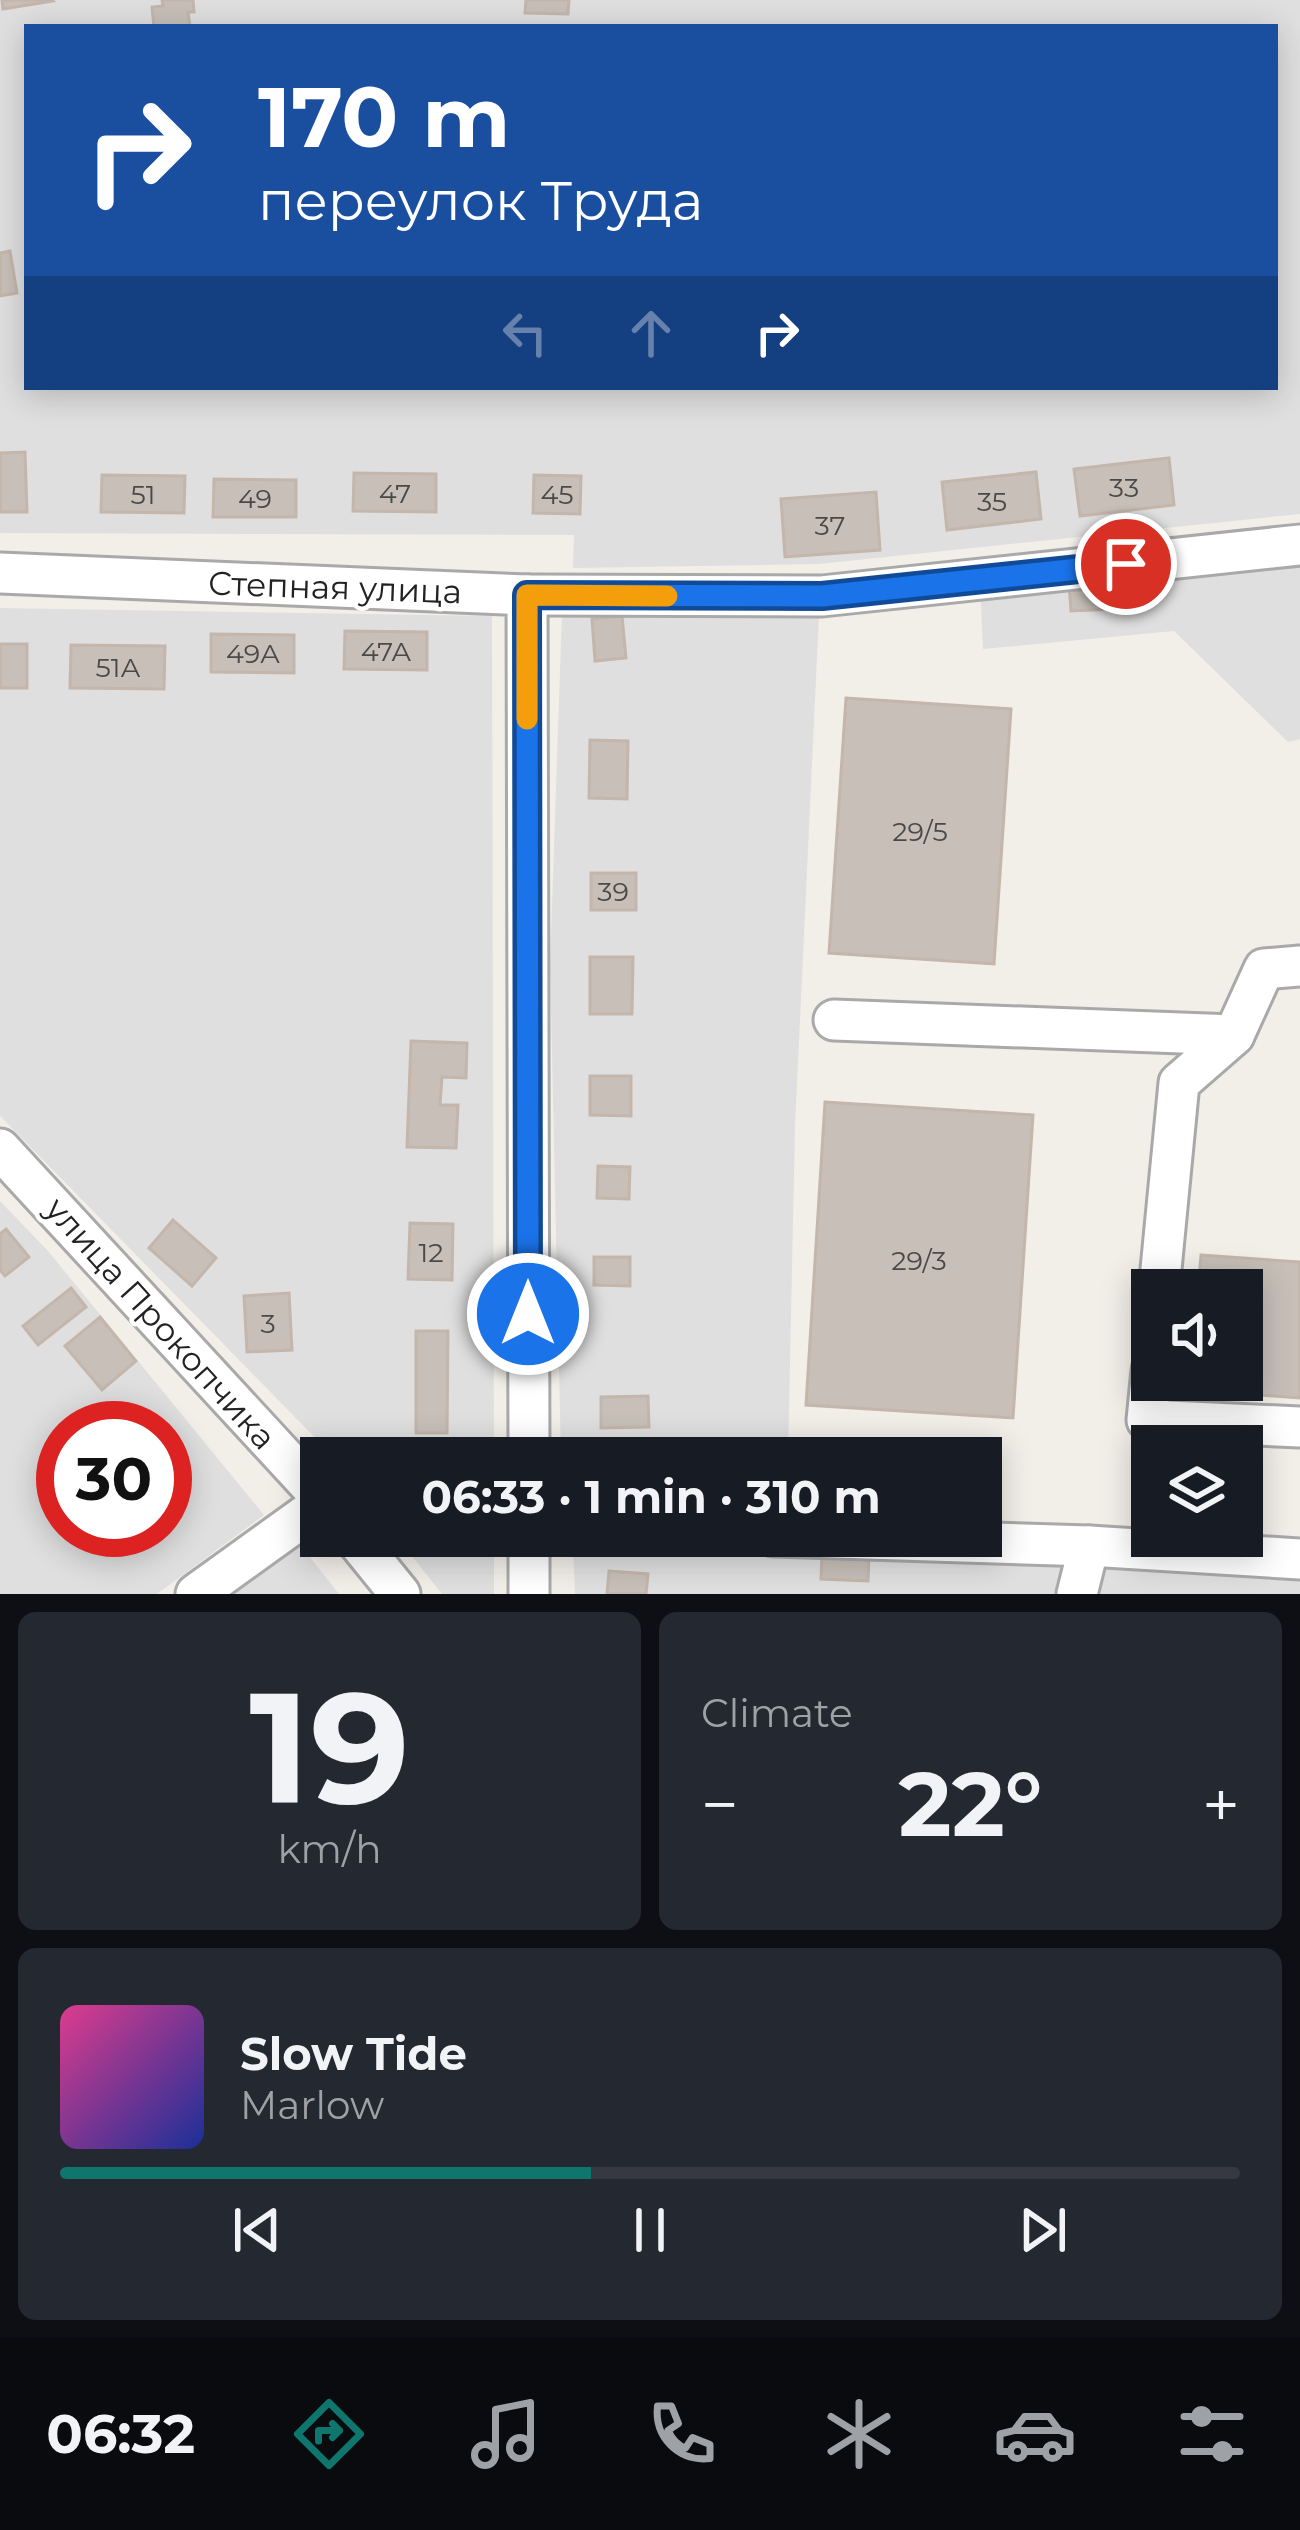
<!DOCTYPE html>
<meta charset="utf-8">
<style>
body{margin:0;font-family:Montserrat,sans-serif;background:#242831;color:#f1f3f6;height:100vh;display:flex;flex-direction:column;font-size:45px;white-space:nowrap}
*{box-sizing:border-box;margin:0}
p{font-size:39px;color:#9ea1a6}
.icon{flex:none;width:66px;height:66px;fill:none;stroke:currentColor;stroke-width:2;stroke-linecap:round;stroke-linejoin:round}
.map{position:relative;height:1594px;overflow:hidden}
.drawer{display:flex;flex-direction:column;gap:18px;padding:18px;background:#0d0f14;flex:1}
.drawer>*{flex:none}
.top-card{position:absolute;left:24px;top:24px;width:1254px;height:366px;border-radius:0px;box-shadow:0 6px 30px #0003;background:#1a4fa0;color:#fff;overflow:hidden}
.tools{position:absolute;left:1131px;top:1269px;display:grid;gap:24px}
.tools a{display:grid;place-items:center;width:132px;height:132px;border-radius:0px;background:#171b24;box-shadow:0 6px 30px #0003;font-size:60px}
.speed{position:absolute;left:36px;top:1401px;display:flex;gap:24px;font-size:60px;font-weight:700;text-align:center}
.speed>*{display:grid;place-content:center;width:156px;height:156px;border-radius:50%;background:#171b24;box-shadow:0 6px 30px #0003;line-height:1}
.speed .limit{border:18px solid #d22;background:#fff;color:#111}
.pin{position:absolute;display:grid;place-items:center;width:102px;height:102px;color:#fff;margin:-51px;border:6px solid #fff;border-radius:50%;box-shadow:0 3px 12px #0007}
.me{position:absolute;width:132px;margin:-66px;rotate:0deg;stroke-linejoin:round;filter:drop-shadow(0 0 9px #0008)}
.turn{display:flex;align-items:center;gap:42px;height:252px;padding:0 36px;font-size:54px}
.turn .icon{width:156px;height:156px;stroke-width:2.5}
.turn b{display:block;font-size:84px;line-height:102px}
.lanes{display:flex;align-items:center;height:114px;padding:0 36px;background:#0003;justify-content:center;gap:60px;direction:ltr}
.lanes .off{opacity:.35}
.big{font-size:90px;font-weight:700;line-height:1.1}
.drawer .card{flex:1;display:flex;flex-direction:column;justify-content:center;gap:18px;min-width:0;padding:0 42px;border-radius:18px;background:#242831}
.drawer .dial{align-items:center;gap:0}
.dial b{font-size:156px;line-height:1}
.song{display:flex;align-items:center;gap:36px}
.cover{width:144px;height:144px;border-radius:18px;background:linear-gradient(135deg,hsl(330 70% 55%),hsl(230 70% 35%))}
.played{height:12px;border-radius:6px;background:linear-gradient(90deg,#0f766e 45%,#363941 45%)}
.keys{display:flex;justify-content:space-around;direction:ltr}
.heat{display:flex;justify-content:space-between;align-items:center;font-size:66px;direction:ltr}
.drawer .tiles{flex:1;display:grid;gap:18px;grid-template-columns:1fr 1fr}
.card:last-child{grid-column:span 2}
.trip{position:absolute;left:300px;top:1437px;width:702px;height:120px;border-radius:0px;background:#171b24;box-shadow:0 6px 30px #0003;font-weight:700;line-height:120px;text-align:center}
.dock{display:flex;height:192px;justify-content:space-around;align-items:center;background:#090b0e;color:#9ea1a6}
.dock .icon{width:84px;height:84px}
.dock .on{color:#0f766e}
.dock b{font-size:54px;color:#f1f3f6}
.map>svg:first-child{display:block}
.residential{fill:#e0dfdf;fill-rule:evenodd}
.building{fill:#c7bfb8;stroke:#c4b6ab;stroke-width:3}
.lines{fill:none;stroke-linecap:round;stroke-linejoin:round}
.minor-casing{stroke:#a9a9a9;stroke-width:45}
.minor{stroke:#fff;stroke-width:39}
.route-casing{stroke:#114b97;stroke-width:30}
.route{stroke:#1a73e8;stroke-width:21}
.slow{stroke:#f59e0b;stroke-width:21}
.labels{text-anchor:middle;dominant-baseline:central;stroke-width:9;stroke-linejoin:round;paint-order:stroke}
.number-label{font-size:27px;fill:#4b4948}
.street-label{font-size:33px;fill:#222;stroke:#fff}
</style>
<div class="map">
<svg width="1300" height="1594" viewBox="0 0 1300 1594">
<rect width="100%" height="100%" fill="#f2efe9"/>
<g class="residential">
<path d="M 0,0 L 1300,0 L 1300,514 L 819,564 L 573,568 L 574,535 L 0,533 ZM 27,27 L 1275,27 L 1275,387 L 27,387 Z"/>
<polygon points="1300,560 1300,739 1288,742 1174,631 983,649 980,584"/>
<polygon points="0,608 492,616 494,1458 335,1458 0,1116"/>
<polygon points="562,612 819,615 795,1126 788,1458 561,1458 550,965"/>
<path d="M 0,1201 L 48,1251 L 264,1515 L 157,1594 L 0,1594 ZM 63,1428 L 165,1428 L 165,1530 L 63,1530 Z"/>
<polygon points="396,1536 494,1536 494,1594 442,1594"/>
<polygon points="298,1542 339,1594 228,1594"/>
<polygon points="573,1546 866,1548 1118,1565 1300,1579 1300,1594 575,1594"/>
</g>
<g class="building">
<polygon points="2,0 52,0 53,1 3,9"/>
<polygon points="162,0 193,0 194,12 188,12 190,27 154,27 152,7 163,6"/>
<polygon points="526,0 569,0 568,14 525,13"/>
<polygon points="10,251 17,293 0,296 0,253"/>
<polygon points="25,452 27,512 0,512 0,453"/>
<polygon points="1169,458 1174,505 1080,516 1074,469"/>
<polygon points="1036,472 1041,519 947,530 942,482"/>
<polygon points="354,473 436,474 436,512 353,511"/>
<polygon points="102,475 185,476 184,513 101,512"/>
<polygon points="534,475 581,476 580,514 533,513"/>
<polygon points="214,479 296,480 296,517 213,517"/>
<polygon points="876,492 880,550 785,557 781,499"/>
<polygon points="1110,582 1112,609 1071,611 1069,584"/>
<polygon points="622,616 626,658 595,661 592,619"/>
<polygon points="345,631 427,632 427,670 344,669"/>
<polygon points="211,634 294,635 294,673 211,672"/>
<rect x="0" y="644" width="27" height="44"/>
<polygon points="71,645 165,646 164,689 70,688"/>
<polygon points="846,698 1011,709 994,964 829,953"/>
<polygon points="590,740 628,741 627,799 589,798"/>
<rect x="591" y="873" width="45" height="37"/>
<polygon points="590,957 633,957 632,1014 590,1014"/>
<polygon points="411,1041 467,1043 466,1078 442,1077 440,1105 458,1105 456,1148 407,1147"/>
<polygon points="590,1076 631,1076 631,1116 590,1115"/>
<polygon points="825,1102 1033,1115 1013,1418 806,1405"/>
<polygon points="598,1166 630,1167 629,1199 597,1198"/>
<polygon points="173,1220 216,1258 192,1286 149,1248"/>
<polygon points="410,1223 453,1224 452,1280 408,1279"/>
<polygon points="6,1229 29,1257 5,1276 0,1270 0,1234"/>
<polygon points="1201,1255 1300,1262 1300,1398 1191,1390 1191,1380 1242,1380 1242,1290 1198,1290"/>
<polygon points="594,1257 630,1257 630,1286 594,1285"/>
<polygon points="71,1288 86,1307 38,1345 23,1326"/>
<polygon points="289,1293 292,1350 247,1352 244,1296"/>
<polygon points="100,1317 136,1361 102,1390 65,1346"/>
<polygon points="416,1331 448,1331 447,1433 416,1433"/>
<polygon points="648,1396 649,1427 601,1428 601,1397"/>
<polygon points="425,1444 463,1446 462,1458 424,1458"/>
<polygon points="165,1466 183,1488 165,1503"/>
<polygon points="822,1553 869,1554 868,1581 821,1579"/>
<polygon points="609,1571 648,1574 646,1594 607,1594"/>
</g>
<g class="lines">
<g class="minor-casing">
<g id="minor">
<polyline points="0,573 527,595 529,1458"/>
<polyline points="527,595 822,596 1300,545"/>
<polyline points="834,1020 1234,1035"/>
<polyline points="0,1149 321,1497"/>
<polyline points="1159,1290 1179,1083 1234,1035 1264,969 1300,966"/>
<polyline points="1152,1370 1147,1420 1300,1427"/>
<polyline points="353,1536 400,1594"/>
<polyline points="529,1536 529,1594"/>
<polyline points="773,1536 1089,1546 1300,1559"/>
<polyline points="196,1594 321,1504"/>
<polyline points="1077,1594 1089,1546"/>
</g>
</g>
<use href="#minor" class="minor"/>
</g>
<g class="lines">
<g class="route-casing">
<polyline id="route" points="528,1314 527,595 822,596 1126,564"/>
</g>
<use href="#route" class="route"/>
<polyline class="slow" points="527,719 527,595 667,596"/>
</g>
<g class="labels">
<g class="number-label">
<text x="1124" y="487">33</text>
<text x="395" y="493">47</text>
<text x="143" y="494">51</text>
<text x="557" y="494">45</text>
<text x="255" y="498">49</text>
<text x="992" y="501">35</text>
<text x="830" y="525">37</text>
<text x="386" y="651">47А</text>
<text x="253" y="653">49А</text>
<text x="118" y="667">51А</text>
<text x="920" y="831">29/5</text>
<text x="613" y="891">39</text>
<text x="431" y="1252">12</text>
<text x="919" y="1260">29/3</text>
<text x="268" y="1323">3</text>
</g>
<g class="street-label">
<text transform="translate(335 587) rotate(2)">Степная улица</text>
<text transform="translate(161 1323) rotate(48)">улица Прокопчика</text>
</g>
</g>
</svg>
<div class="tools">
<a><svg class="icon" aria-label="sound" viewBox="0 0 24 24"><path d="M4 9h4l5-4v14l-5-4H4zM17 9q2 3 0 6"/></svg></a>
<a><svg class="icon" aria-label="layers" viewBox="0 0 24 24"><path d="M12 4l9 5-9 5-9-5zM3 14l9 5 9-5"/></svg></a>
</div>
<div class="speed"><div class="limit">30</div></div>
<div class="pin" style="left:1126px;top:564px;background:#d93025"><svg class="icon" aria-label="arrive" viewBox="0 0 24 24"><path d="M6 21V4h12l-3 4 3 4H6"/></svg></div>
<svg class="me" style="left:528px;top:1314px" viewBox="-20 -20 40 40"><circle r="17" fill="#1a73e8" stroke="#fff" stroke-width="3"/><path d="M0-11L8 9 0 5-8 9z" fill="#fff"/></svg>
<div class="trip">06:33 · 1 min · 310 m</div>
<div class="top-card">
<div class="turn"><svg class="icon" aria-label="right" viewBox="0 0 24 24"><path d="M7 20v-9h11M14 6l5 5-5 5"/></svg><div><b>170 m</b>переулок Труда</div></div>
<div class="lanes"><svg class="icon off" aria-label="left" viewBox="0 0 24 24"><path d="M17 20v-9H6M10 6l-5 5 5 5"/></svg><svg class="icon off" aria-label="ahead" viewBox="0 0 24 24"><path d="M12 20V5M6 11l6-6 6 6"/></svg><svg class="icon" aria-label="right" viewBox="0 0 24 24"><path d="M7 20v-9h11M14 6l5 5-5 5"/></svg></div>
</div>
</div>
<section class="drawer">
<div class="tiles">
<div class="card dial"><b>19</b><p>km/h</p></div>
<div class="card"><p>Climate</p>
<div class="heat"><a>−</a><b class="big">22°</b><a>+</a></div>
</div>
<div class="card">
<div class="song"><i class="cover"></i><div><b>Slow Tide</b><p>Marlow</p></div></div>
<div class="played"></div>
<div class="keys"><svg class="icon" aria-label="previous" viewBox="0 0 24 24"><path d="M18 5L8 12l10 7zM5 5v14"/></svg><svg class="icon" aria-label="pause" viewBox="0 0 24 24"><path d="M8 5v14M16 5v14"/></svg><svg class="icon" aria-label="next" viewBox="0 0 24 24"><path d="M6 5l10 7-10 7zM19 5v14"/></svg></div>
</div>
</div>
</section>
<nav class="dock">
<b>06:32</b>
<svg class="icon on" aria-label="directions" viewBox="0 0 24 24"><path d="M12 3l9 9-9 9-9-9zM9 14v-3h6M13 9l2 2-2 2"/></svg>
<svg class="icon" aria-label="music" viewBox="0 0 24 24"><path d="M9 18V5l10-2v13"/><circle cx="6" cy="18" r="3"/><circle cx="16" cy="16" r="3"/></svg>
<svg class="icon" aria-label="phone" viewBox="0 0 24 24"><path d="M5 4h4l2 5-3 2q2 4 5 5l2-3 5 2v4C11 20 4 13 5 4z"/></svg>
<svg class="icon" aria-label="climate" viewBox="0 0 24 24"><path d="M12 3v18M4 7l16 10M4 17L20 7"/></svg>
<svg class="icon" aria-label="car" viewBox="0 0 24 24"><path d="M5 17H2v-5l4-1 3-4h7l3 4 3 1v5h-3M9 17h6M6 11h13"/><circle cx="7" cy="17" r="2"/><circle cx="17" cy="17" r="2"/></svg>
<svg class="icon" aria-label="filters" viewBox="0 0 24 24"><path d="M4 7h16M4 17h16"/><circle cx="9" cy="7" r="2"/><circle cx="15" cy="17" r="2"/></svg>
</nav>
